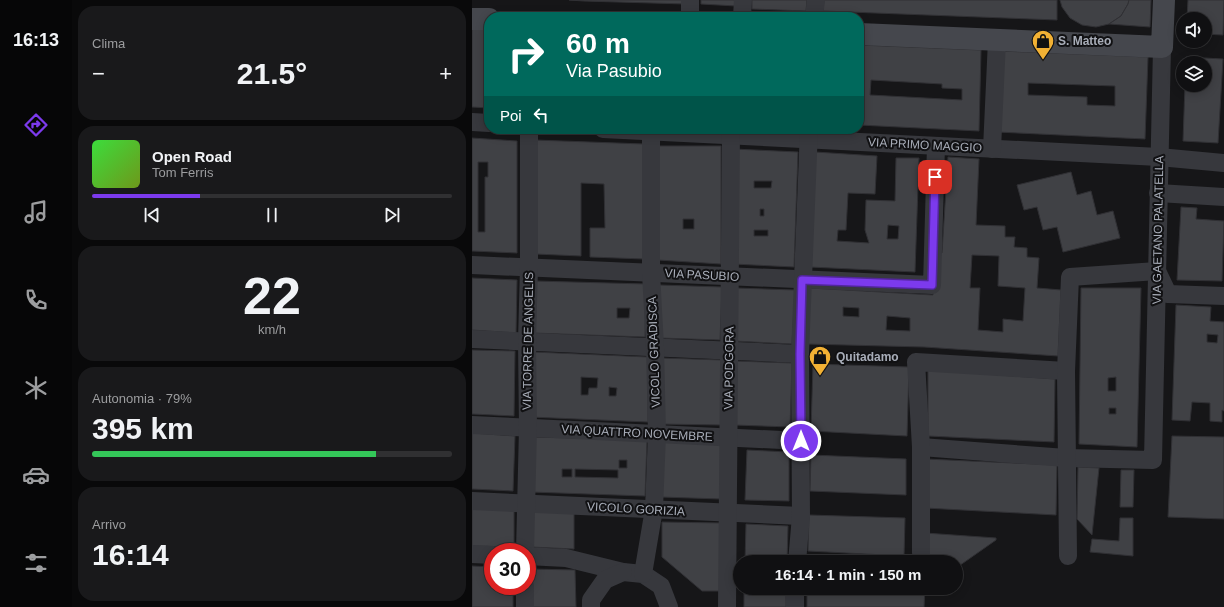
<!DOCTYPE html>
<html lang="it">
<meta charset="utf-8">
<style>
body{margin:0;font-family:Arial,sans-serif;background:#19191b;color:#f1f3f6;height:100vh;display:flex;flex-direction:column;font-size:15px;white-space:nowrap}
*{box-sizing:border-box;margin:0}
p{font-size:13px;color:#9c9d9f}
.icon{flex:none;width:22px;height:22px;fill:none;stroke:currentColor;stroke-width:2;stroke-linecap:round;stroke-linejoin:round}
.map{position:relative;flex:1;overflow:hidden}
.drawer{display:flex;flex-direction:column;gap:6px;padding:6px;background:#09090a;width:400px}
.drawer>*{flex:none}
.top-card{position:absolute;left:12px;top:12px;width:380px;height:122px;border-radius:16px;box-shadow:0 2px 10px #0003,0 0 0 1px #303032;background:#00695c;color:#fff;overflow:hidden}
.tools{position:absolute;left:704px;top:12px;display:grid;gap:8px}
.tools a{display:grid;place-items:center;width:36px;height:36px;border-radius:50%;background:#101012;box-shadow:0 2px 10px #0003,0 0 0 1px #303032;font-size:20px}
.speed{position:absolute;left:12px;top:543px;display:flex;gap:8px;font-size:20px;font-weight:700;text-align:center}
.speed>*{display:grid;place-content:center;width:52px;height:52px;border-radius:50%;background:#101012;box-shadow:0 2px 10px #0003,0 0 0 1px #303032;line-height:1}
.speed .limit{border:6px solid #d22;background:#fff;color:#111}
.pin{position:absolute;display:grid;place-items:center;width:34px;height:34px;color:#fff;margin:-17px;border-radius:8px;box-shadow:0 2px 6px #0006}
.me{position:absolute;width:44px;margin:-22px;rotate:0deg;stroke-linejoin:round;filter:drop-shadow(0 0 3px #0008)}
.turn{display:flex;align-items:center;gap:14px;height:84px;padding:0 16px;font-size:18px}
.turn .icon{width:52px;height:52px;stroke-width:2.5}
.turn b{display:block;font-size:28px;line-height:34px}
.then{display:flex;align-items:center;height:38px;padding:0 16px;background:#0003;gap:8px;font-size:15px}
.big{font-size:30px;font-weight:600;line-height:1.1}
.drawer .card{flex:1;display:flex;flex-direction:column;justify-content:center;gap:6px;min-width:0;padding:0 14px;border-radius:16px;background:#19191b}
.drawer .dial{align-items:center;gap:0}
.dial b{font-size:52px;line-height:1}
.song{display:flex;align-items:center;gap:12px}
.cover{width:48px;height:48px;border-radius:6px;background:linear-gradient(135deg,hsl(120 70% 55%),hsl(80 70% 35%))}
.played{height:4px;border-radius:2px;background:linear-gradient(90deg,#7c3aed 30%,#303032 30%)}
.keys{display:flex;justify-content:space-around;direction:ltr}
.heat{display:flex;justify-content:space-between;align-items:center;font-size:22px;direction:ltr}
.charge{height:6px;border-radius:3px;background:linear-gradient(90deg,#34c759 79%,#303032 0)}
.trip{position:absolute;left:261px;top:555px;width:230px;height:40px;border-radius:20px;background:#101012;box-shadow:0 2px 10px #0003,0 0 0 1px #303032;font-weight:600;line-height:40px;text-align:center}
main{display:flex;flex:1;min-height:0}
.dock{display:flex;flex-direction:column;width:72px;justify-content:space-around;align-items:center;background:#060607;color:#9c9d9f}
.dock .icon{width:28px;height:28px}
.dock .active{color:#7c3aed}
.dock b{font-size:18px;color:#f1f3f6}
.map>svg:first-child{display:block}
.building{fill:#404145;stroke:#303034;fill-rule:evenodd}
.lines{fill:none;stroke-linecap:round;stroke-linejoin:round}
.minor{stroke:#37383d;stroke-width:18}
.secondary{stroke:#45474d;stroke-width:22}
.route-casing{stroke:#51269a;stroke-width:10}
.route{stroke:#7c3aed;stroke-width:7}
.labels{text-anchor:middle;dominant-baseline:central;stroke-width:4;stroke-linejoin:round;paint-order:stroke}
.poi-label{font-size:12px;font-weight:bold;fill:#a8adb8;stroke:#111113;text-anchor:start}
.street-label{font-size:12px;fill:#a8adb8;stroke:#111113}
</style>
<main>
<nav class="dock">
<b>16:13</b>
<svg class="icon active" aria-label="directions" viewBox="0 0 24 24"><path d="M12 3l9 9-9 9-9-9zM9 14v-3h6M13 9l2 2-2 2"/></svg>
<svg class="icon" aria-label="music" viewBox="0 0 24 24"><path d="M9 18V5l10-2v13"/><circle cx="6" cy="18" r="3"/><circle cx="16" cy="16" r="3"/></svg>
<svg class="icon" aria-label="phone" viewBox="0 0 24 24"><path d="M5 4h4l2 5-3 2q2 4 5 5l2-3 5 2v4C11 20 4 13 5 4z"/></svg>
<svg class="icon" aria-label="climate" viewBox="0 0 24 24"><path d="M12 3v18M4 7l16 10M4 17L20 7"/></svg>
<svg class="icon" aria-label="car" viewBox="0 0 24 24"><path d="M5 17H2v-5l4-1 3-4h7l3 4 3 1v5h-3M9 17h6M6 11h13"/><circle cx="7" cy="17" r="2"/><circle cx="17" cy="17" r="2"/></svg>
<svg class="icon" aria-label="filters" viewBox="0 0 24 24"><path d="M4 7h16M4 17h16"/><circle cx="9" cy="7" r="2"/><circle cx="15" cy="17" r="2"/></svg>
</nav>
<section class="drawer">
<div class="card"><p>Clima</p>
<div class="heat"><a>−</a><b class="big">21.5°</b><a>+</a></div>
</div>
<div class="card">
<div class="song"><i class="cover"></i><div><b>Open Road</b><p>Tom Ferris</p></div></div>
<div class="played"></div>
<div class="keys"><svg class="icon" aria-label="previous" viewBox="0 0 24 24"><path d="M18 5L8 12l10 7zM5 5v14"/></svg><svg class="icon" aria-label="pause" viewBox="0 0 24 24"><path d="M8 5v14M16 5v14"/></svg><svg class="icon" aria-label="next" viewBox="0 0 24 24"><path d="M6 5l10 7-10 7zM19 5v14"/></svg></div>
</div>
<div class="card dial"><b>22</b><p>km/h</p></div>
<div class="card"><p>Autonomia · 79%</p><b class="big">395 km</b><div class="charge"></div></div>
<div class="card"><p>Arrivo</p><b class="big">16:14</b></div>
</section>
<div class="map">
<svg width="752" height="607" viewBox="0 0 752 607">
<rect width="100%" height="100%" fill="#161618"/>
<g class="building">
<polygon points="97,0 214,0 214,4 112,1"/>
<polygon points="229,0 264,0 264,6 229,4"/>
<polygon points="280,0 335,0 334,11 280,9"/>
<polygon points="352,0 585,0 585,20 351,11"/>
<polygon points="588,0 657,0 656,4 649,16 637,24 624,27 610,25 598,18 590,7"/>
<polygon points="657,0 679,0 678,27 637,24 649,16 656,4"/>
<polygon points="716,0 752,0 751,35 733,34 733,19 715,19"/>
<polygon points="0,28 17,29 17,108 0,107"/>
<path d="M 387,45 L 509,50 L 507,131 L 387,125 ZM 399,80 L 470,84 L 470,88 L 490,89 L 490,100 L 398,95 Z"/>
<path d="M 529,51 L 676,57 L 673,139 L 525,132 ZM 556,83 L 643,86 L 643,106 L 615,105 L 615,97 L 556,95 Z"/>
<polygon points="714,57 751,59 746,143 711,141 713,85 733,85 733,63 714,63"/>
<path d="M 0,138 L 45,141 L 45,253 L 0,251 ZM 6,162 L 16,162 L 16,177 L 13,177 L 13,232 L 6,232 Z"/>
<polygon points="63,140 172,144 172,259 118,257 118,228 133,228 132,184 109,183 109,256 63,254"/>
<path d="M 186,146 L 249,146 L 249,264 L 186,260 ZM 211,219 L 222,219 L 222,229 L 211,229 Z"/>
<path d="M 262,149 L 326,152 L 322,267 L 261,264 ZM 282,181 L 300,181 L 299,188 L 282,188 ZM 288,209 L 292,209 L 292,216 L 288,216 ZM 282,230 L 296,230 L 296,236 L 282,236 Z"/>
<path d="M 343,152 L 405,156 L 403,194 L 376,193 L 374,230 L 366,230 L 365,241 L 397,243 L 393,230 L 394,200 L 423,201 L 424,158 L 447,158 L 443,272 L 338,267 ZM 416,225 L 427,226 L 426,239 L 415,239 Z"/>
<path d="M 476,157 L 507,159 L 504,225 L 533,226 L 533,237 L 543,237 L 542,247 L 555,248 L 555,257 L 567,258 L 565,288 L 589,290 L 586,356 L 452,347 L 335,344 L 338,288 L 461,295 L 464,253 L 470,253 ZM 500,255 L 527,256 L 526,286 L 553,288 L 551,321 L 531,319 L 531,332 L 506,330 L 508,288 L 498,288 ZM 371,307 L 387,308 L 387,317 L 371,316 ZM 415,316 L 438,318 L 438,331 L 414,330 Z"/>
<polygon points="599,172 605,195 619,191 625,215 641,211 648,238 591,252 585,227 571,230 565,207 552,210 545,185"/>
<polygon points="709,207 725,208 724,219 752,221 750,281 705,280"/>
<polygon points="0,278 45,280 44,333 0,330"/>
<path d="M 63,281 L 174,284 L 173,337 L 61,333 ZM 145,308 L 158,308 L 157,318 L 145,318 Z"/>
<polygon points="187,285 250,287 248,340 188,338"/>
<polygon points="264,288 323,290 320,344 262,341"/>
<path d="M 609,288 L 669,288 L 665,447 L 607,444 ZM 644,377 L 644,391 L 636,391 L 636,378 ZM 637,408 L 644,408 L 644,414 L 637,414 Z"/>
<path d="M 704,305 L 739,307 L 738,321 L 752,322 L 752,411 L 750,410 L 750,422 L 738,421 L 738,403 L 720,402 L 718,421 L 700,420 ZM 735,334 L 746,335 L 745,343 L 735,342 Z"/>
<polygon points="0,350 43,351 42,416 0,414"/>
<path d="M 61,352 L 176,357 L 176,422 L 58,417 ZM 109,377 L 126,378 L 125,388 L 117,388 L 116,395 L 109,395 ZM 137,387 L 145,388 L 144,396 L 137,396 Z"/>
<polygon points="189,358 250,360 250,425 188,424"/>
<polygon points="263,361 320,363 318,427 262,425"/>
<polygon points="341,364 437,367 435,436 339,431"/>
<polygon points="456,370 583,379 582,442 456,436"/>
<polygon points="0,433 43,436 41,491 0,489"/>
<polygon points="700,436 752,437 752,519 696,517"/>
<path d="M 60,437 L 175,440 L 173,496 L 59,492 ZM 147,460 L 155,460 L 155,468 L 147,468 ZM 90,469 L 100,469 L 100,477 L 90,477 ZM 103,469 L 146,470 L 146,478 L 103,477 Z"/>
<polygon points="191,442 250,443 249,499 189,497"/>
<polygon points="275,450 317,452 317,501 273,500"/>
<polygon points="339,455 434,459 434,495 338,491"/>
<polygon points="454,459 585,465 584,515 453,508"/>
<polygon points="606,467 627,468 620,535 605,519"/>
<polygon points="649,470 662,470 661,507 648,507"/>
<polygon points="0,504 42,508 42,547 0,546"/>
<polygon points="59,507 102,507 102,549 59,547"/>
<polygon points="337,515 433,518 432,556 336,551"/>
<polygon points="648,518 661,518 661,556 618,552 620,539 647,541"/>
<polygon points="190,522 249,523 248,591 230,591 190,557"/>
<polygon points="274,524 316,526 315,562 273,562"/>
<polygon points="453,533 524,538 524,540 484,568 484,562 453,562"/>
<polygon points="0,566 21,567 21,586 41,586 41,607 0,607"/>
<polygon points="59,569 103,570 104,607 59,607"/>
<rect x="272" y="588" width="42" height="19"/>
<polygon points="335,588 453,588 452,607 335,607"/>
</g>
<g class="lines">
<g class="minor">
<polyline points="218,17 218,0"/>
<polyline points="270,17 271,0"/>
<polyline points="342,17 344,0"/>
<polyline points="0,122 17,123"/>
<polyline points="131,129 687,157 752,163"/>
<polyline points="520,149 525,40"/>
<polyline points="686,193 752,197"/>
<polyline points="0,265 460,285 464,146"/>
<polyline points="0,339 328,354"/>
<polyline points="0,425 329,441"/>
<polyline points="449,447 594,458 681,460 690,47"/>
<polyline points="0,501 329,516"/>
<polyline points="53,552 56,428 55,341 57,267 57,129"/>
<polyline points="449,553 449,447 444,362 594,371"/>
<polyline points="0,554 21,555"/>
<polyline points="55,556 94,558 151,572 171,574 189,586 197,607"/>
<polyline points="596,556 594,371 598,277 685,271 696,294 752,296"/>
<polyline points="325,562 329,516 328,354 337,129"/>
<polyline points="171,574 182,509 185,434 183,347 179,273 179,129"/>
<polyline points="53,586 53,607"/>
<polyline points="119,607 119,600 133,580 151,572"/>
<polyline points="255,607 259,129"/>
<polyline points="323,607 323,588"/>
</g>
<g class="secondary">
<polyline points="0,19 17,19"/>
<polyline points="387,34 690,47 692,0"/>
</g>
</g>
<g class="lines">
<g class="route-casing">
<polyline id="route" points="329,441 328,354 330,280 460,285 463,177"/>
</g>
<use href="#route" class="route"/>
</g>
<defs>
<g id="shop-pin" transform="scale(1.15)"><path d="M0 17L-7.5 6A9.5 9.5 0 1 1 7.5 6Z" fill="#f2b134" stroke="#111113"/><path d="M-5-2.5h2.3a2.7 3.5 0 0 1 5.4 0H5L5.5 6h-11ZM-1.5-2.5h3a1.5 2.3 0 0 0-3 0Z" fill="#111"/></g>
</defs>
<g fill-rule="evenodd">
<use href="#shop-pin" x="571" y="41"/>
<use href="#shop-pin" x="348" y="357"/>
</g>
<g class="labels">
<g class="poi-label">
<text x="586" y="41">S. Matteo</text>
<text x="364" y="357">Quitadamo</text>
</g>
<g class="street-label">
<text transform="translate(453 145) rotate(3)">VIA PRIMO MAGGIO</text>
<text transform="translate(686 230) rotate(-89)">VIA GAETANO PALATELLA</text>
<text transform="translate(230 275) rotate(3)">VIA PASUBIO</text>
<text transform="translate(56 341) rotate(-89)">VIA TORRE DE ANGELIS</text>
<text transform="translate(182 352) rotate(-92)">VICOLO GRADISCA</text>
<text transform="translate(257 368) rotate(-89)">VIA PODGORA</text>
<text transform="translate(165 433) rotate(3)">VIA QUATTRO NOVEMBRE</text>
<text transform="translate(164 509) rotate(3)">VICOLO GORIZIA</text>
</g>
</g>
</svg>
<div class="tools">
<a><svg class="icon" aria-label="sound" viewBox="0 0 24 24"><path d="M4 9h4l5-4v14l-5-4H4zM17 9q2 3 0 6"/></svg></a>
<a><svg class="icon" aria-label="layers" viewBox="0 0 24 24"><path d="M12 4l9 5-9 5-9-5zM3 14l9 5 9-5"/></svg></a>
</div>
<div class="speed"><div class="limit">30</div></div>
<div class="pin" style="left:463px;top:177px;background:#d93025"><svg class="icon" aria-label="arrive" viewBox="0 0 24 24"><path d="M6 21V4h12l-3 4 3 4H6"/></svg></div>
<svg class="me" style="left:329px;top:441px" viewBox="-20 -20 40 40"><circle r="17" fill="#7c3aed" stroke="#fff" stroke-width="3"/><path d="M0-11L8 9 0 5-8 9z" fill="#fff"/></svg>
<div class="trip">16:14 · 1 min · 150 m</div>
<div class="top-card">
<div class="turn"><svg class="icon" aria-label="right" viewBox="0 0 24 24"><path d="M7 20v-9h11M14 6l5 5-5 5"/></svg><div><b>60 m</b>Via Pasubio</div></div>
<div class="then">Poi<svg class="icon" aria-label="left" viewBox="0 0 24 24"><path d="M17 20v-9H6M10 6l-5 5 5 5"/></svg></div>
</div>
</div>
</main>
